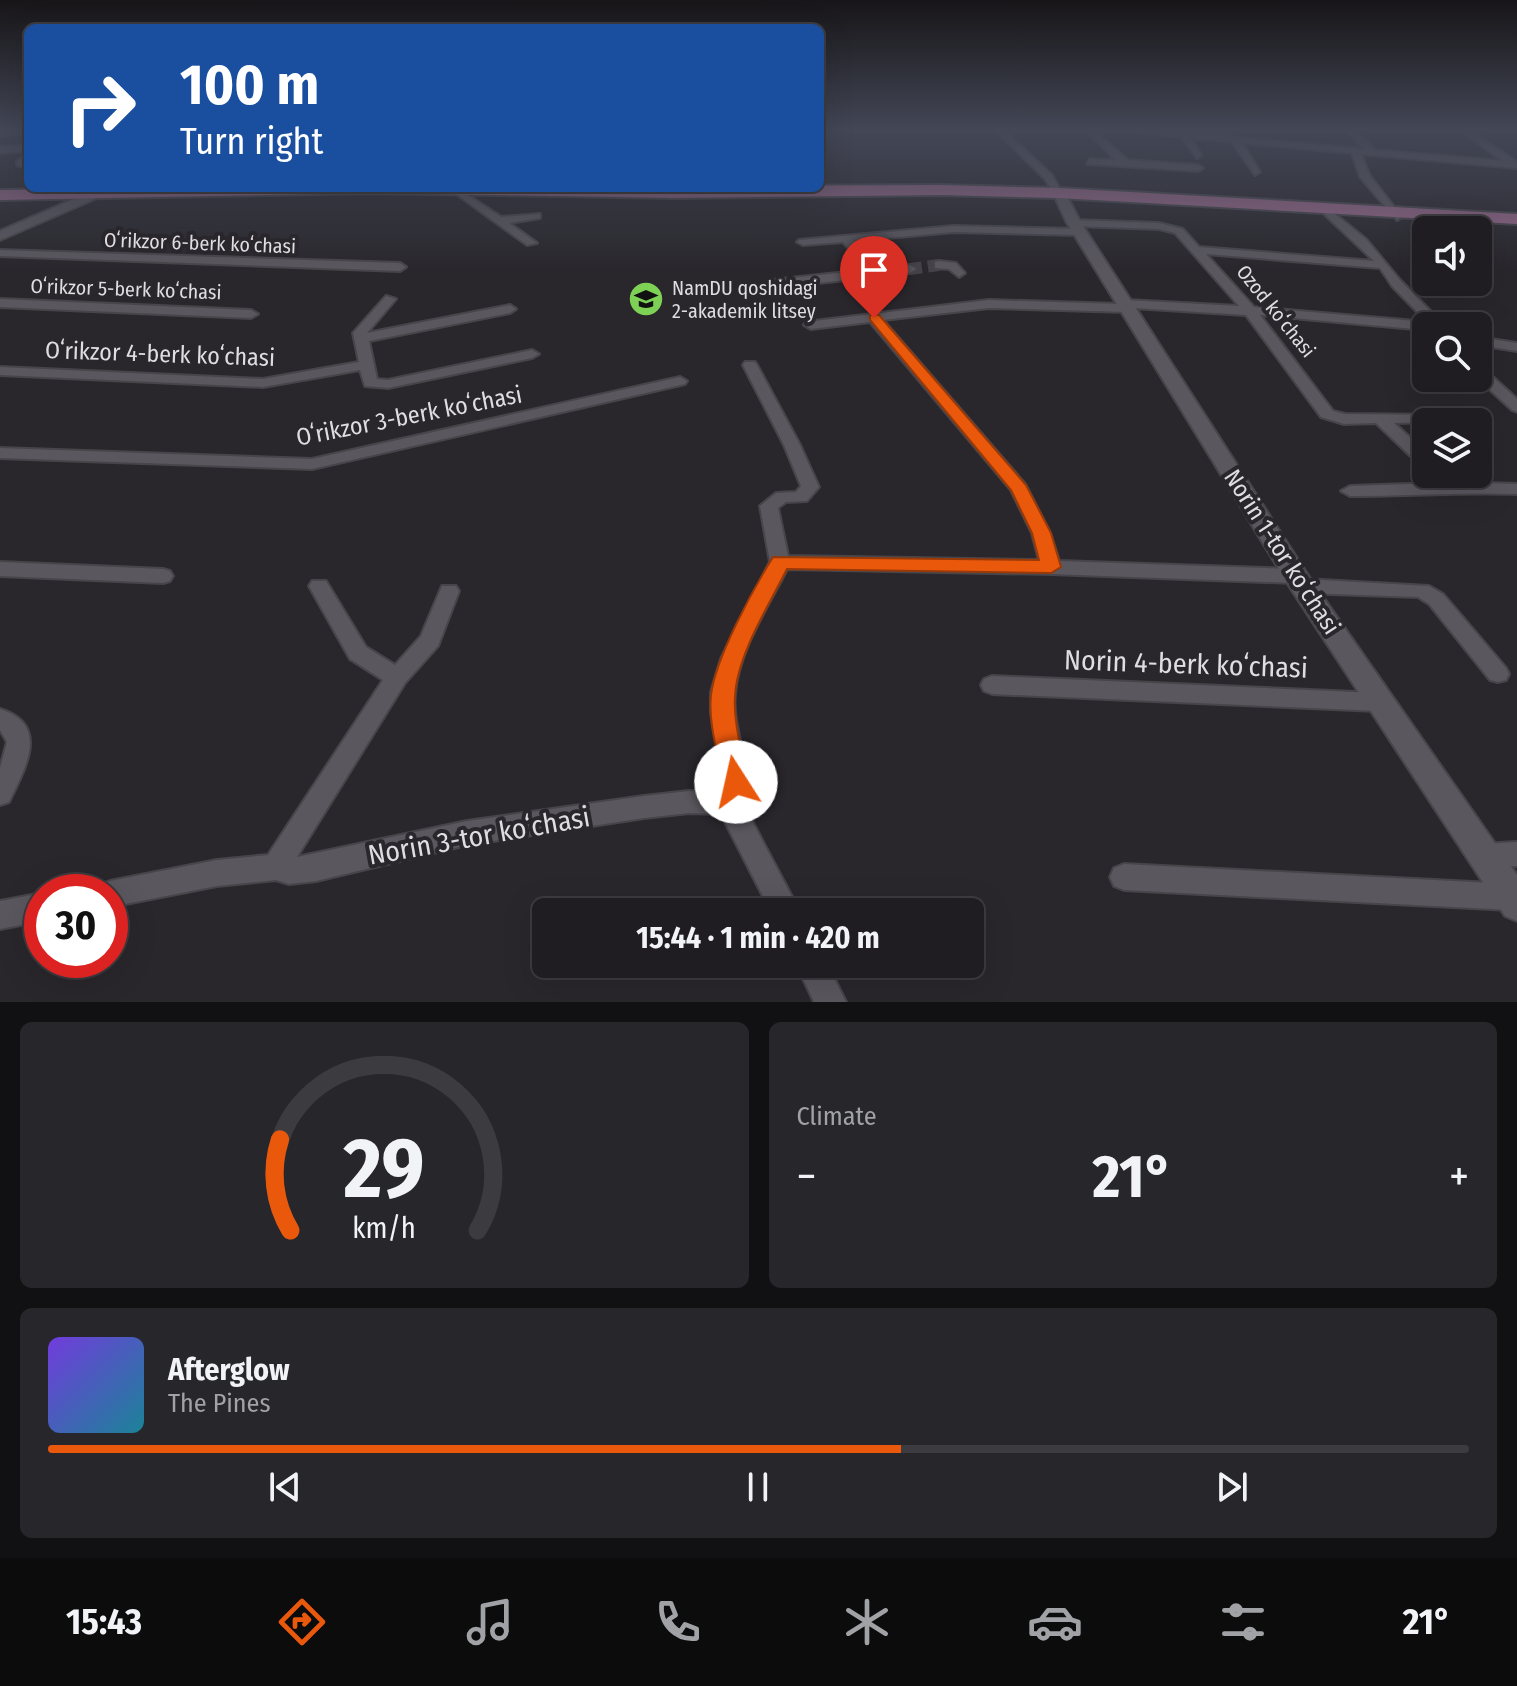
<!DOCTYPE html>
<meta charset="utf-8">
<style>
body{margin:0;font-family:"Fira Sans Condensed",sans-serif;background:#27262a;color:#f1f3f6;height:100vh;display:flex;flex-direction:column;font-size:30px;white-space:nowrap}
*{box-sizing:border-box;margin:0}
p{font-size:26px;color:#a1a2a5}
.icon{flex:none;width:44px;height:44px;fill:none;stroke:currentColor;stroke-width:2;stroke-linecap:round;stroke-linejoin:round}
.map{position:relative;height:1002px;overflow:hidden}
.details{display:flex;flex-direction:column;gap:20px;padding:20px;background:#111012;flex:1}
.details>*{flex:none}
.top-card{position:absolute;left:24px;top:24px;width:800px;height:168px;border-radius:12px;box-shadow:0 8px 32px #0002,0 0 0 2px #3c3b3f;background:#1a4fa0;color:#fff;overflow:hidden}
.fabs{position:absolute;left:1412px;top:216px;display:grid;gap:16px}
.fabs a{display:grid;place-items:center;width:80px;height:80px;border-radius:12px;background:#1f1d21;box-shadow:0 8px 32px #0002,0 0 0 2px #3c3b3f;font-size:40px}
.speed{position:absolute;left:24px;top:874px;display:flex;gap:16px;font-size:40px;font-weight:700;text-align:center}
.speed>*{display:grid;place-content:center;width:104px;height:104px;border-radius:50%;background:#1f1d21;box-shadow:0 8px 32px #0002,0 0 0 2px #3c3b3f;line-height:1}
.speed .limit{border:12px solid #d22;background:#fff;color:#111}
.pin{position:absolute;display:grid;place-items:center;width:68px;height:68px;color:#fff;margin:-82px -34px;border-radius:50% 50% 50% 0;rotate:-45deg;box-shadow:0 0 8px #0007}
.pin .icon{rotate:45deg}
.me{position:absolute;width:88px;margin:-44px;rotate:350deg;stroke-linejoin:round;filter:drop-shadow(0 0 6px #0008)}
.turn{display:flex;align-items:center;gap:28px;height:168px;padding:0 24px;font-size:36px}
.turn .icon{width:104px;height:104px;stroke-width:2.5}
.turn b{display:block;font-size:56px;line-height:68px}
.big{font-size:60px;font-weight:700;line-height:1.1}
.details .card{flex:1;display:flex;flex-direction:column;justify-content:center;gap:12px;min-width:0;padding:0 28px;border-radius:12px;background:#27262a}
.details .dial{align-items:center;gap:0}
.dial svg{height:208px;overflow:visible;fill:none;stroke:#3c3b3f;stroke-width:7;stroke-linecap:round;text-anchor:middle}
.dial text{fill:#f1f3f6;stroke:none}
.song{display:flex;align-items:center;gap:24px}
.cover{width:96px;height:96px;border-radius:12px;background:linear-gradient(135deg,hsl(260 70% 55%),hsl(190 70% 35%))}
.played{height:8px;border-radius:4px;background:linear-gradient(90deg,#ea580c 60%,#3c3b3f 60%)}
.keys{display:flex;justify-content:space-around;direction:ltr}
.heat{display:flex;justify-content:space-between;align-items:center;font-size:44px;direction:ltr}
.details .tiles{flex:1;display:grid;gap:20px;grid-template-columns:1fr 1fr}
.card:last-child{grid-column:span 2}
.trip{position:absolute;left:532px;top:898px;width:452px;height:80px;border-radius:12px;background:#1f1d21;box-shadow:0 8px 32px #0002,0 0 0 2px #3c3b3f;font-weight:700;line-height:80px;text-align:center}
.tabs{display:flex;height:128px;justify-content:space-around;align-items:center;background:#0c0c0d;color:#a1a2a5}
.tabs .icon{width:56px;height:56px}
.tabs .current{color:#ea580c}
.tabs b{font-size:36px;color:#f1f3f6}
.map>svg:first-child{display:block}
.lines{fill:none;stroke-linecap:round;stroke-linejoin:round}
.minor-tunnel{stroke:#444247;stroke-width:12;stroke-dasharray:12 6;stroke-linecap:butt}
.minor-casing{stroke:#47454a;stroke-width:4}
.tertiary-casing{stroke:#47454a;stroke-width:4}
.secondary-casing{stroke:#47454a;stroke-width:4}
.primary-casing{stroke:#47454a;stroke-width:4}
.minor{fill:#5a575e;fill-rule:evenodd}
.tertiary{fill:#5a575e;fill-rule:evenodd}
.secondary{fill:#5a575e;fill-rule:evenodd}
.primary{fill:#976788;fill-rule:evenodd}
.route{fill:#ea580c;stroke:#983908;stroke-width:2}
.labels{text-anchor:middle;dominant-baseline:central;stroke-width:8;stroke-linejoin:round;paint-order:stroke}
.far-street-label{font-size:20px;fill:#dfdde1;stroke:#29272c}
.far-poi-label{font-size:20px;fill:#dfdde1;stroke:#29272c;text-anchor:start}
.street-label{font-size:24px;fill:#dfdde1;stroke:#29272c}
.near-street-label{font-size:28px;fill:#dfdde1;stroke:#29272c}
</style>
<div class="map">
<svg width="1517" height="1002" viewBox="0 0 1517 1002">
<rect width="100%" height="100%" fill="#29272c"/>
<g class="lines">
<polyline class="minor-tunnel" points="910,269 939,265"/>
<g class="minor-casing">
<g id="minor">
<polygon points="0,130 28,130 28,133 0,136"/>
<polygon points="995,130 1004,130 1052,175 1063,195 1055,195 1045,179"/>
<polygon points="1085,130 1094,130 1128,160 1198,165 1203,168 1198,171 1087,164 1090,159 1116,160"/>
<polygon points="1123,130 1185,130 1187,133 1364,149 1346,130 1355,130 1375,150 1503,161 1459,130 1469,130 1517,162 1517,168 1361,154 1370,176 1402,217 1397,220 1360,177 1352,153 1242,143 1260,172 1255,175 1232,142 1191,138 1201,155 1197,158 1182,137"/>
<polygon points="28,145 28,151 0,153 0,147"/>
<polygon points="28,154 28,168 17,165 17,161"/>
<polygon points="448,188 457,188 501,217 540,214 540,218 509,223 537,243 527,245"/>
<path d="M 1325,206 L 1366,239 L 1400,280 L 1445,326 L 1426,326 L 1426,330 L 1260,315 L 1333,411 L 1345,414 L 1436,415 L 1438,418 L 1433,422 L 1394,423 L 1426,452 L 1426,466 L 1420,465 L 1376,423 L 1344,424 L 1321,417 L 1246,315 L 1134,308 L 1128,312 L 989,308 L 883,320 L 1025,484 L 1050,533 L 1059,561 L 1295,569 L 1302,571 L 1305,576 L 1303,579 L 1429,586 L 1443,594 L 1506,668 L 1509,674 L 1506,680 L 1498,682 L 1490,680 L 1429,604 L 1418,597 L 1302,593 L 1295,591 L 1292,586 L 1294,583 L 1051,574 L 787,569 C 768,607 738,651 735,694 C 731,733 755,763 742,802 L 800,912 L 771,912 L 721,814 L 689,813 L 644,818 L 467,845 L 316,881 L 289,884 L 276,880 L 217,886 L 110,907 L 110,892 L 97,892 L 100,885 L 110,881 L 217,860 L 268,855 L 383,680 L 350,659 L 309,586 L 312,581 L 326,581 L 366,647 L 395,665 L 421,636 L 442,586 L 456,586 L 459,591 L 438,646 L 405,683 L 297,857 L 467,821 L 644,796 L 689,791 L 720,792 L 723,782 L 711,713 L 711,692 L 721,659 L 770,562 L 760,506 L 776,493 L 796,492 L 801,486 L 784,445 L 743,365 L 745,362 L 755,362 L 757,365 L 800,445 L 819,487 L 807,501 L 786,502 L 778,508 L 788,556 L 1039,560 L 1032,533 L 1011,490 L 870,322 L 811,329 L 804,325 L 806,322 L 989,300 L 1120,304 L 1126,300 L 1239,306 L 1175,233 L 1159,229 L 1074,226 L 1069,223 L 1074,220 L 1159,223 L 1183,229 L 1199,247 L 1374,261 L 1321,211 L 1320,209 ZM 1206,254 L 1380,268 L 1392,286 L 1427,322 L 1254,307 Z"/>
<polygon points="954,226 1079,229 1084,232 1079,235 954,232 854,241 878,269 910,265 916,269 910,273 772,288 766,284 772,280 866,270 843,242 803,245 797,242 799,240"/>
<polygon points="0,250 400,263 406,267 400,271 0,256"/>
<polygon points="939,261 956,263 965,273 959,277 949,269 935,268 935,262"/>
<polygon points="386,296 396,299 367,333 510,305 516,309 510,313 369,341 377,379 388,380 532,350 539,354 532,358 388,388 365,386 360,370 263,387 0,375 0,367 263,379 359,362 353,333"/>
<polygon points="0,299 251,310 258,314 251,318 0,307"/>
<polygon points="1478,337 1517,343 1517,351 1478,345"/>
<polygon points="1478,367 1483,368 1517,399 1517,412 1512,410 1477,378"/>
<polygon points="680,377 687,381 685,384 312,469 0,458 0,448 312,459"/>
<path d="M 1431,474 L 1450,474 L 1460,482 L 1517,484 L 1517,494 C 1461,492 1406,496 1350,496 L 1341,491 L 1350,486 L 1440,483 Z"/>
<polygon points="0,562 163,569 170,571 173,576 170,581 163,583 0,576"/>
<polygon points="992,676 1378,693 1386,696 1390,702 1386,708 1378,711 992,694 984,691 981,685 984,679"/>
<path d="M 0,709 C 51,725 25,768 9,802 L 0,805 L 0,768 L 7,742 L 0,730 Z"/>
<polygon points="1517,842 1517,866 1482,868 1472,865 1468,856 1472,847 1482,844"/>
<polygon points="1124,864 1511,884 1517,886 1517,908 1511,910 1124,890 1114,886 1110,877 1114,868"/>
<polygon points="42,893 42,921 0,929 0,901"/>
<polygon points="796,964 827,964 846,1002 814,1002"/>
</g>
</g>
<g class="tertiary-casing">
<polygon id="tertiary" points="1059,189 1065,193 1081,223 1311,580 1517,875 1517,921 1505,916 1293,592 1067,223 1053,193"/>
</g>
<g class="secondary-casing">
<polygon id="secondary" points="92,191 97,192 97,198 0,240 0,231"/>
</g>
<g class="primary-casing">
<polygon id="primary" points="941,185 1059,188 1517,214 1517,224 1059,198 941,195 674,198 368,193 0,200 0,190 125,188"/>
</g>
<use href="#minor" class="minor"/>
<use href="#tertiary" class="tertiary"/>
<use href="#secondary" class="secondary"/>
<use href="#primary" class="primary"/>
</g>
<linearGradient id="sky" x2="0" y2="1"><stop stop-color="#171518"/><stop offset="0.48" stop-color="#434756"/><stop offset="1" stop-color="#434756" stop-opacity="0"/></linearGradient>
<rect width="1517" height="271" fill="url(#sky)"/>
<path class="route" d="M 870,315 L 879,315 L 1026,485 L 1051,533 L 1061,567 L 1051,573 L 787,569 C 769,605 737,655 735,696 C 733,724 743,754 748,782 L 745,789 L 736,793 L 727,789 L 723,782 C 718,754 708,723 711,695 C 715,659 753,589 773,557 L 1039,560 L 1032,533 L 1011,490 L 870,320 Z"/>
<defs>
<g id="university-disc" transform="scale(1.8)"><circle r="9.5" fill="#7dd154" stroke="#29272c"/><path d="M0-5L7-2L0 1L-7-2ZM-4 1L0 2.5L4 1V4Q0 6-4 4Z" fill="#111"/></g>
</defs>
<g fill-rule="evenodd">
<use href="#university-disc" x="646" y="299"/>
</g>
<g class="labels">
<g class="far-street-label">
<text transform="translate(200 243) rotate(2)">Oʻrikzor 6-berk koʻchasi</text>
<text transform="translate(126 289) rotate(2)">Oʻrikzor 5-berk koʻchasi</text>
<text transform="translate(1276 311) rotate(51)">Ozod koʻchasi</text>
</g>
<g class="far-poi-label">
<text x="672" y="288">NamDU qoshidagi<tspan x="672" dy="23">2-akademik litsey</tspan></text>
</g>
<g class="street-label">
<text transform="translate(160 354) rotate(2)">Oʻrikzor 4-berk koʻchasi</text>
<text transform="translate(409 416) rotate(-11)">Oʻrikzor 3-berk koʻchasi</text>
<text transform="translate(1282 552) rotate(57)">Norin 1-tor koʻchasi</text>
</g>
<g class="near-street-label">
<text transform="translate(1186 664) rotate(2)">Norin 4-berk koʻchasi</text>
<text transform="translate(479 836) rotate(-10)">Norin 3-tor koʻchasi</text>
</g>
</g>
</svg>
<div class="fabs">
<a><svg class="icon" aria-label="sound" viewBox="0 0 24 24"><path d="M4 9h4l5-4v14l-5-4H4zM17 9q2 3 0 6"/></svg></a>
<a><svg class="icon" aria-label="search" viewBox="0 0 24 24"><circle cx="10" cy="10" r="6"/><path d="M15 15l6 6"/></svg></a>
<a><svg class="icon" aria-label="layers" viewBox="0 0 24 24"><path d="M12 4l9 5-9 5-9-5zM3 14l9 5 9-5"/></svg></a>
</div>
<div class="speed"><div class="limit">30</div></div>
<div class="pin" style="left:874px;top:318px;background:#d93025"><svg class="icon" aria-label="arrive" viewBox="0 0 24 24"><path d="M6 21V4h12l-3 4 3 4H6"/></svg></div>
<svg class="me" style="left:736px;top:782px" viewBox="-20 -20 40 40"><circle r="19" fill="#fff"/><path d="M0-13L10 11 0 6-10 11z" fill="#ea580c"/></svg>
<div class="trip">15:44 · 1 min · 420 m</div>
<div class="top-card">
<div class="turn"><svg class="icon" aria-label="right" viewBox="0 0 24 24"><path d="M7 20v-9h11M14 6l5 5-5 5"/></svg><div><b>100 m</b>Turn right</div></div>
</div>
</div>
<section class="details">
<div class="tiles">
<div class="card dial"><svg viewBox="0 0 100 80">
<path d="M14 69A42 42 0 1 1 86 69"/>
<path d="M14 69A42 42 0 0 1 10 34" stroke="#ea580c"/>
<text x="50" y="56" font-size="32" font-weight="700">29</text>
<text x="50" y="72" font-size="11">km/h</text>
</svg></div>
<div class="card"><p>Climate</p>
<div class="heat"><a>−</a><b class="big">21°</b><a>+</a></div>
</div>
<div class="card">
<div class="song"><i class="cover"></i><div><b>Afterglow</b><p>The Pines</p></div></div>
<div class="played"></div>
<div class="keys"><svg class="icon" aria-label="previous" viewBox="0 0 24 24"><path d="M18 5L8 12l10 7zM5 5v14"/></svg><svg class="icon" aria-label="pause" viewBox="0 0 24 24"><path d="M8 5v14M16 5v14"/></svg><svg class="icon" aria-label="next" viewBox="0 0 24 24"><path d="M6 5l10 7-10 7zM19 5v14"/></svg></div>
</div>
</div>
</section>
<nav class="tabs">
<b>15:43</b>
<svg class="icon current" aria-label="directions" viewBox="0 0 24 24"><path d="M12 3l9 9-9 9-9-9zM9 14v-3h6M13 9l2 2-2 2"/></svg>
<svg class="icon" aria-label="music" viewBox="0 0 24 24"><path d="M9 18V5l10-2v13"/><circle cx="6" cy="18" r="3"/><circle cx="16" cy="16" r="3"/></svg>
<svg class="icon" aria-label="phone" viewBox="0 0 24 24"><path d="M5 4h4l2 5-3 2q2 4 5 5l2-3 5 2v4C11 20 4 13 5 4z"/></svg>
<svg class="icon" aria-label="climate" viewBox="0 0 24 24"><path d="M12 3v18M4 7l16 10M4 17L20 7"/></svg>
<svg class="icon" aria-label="car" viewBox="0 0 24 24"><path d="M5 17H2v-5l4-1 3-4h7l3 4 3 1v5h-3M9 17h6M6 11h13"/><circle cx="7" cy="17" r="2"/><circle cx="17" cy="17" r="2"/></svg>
<svg class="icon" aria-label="filters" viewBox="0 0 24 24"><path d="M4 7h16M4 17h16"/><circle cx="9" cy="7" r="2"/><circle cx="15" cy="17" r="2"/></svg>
<b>21°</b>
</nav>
